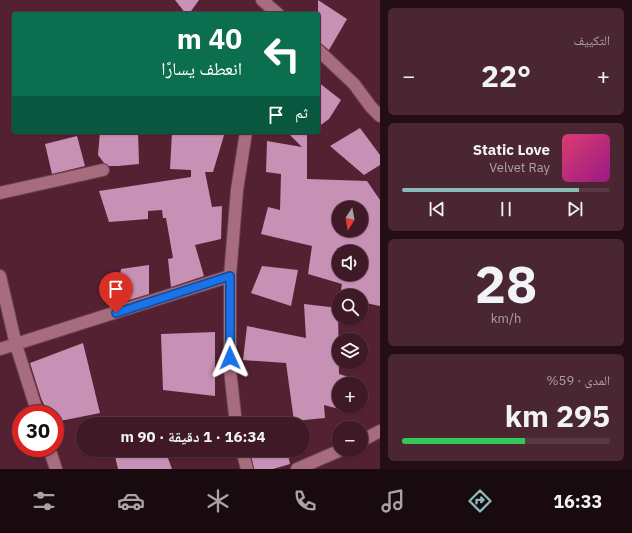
<!DOCTYPE html>
<html lang="ar">
<meta charset="utf-8">
<style>
body{margin:0;font-family:"IBM Plex Sans","Noto Naskh Arabic",sans-serif;background:#4a2632;color:#f1f3f6;direction:rtl;height:100vh;display:flex;flex-direction:column;font-size:15px;white-space:nowrap}
*{box-sizing:border-box;margin:0}
p{font-size:13px;color:#ada0a7}
.icon{flex:none;width:22px;height:22px;fill:none;stroke:currentColor;stroke-width:2;stroke-linecap:round;stroke-linejoin:round}
.map{position:relative;flex:1;overflow:hidden;direction:ltr}
.details{display:flex;flex-direction:column;gap:8px;padding:8px;background:#230e15;width:252px}
.details>*{flex:none}
.banner{position:absolute;left:12px;top:12px;width:308px;height:122px;border-radius:4px;box-shadow:0 1px 3px #0004,0 0 0 1px #583843;direction:rtl;background:#0b6e4f;color:#fff;overflow:hidden}
.needle{width:26px;rotate:191deg}
.buttons{position:absolute;left:332px;top:201px;display:grid;gap:8px}
.buttons a{display:grid;place-items:center;width:36px;height:36px;border-radius:50%;background:#3f1926;box-shadow:0 1px 3px #0004,0 0 0 1px #583843;font-size:20px}
.speed{position:absolute;left:12px;top:405px;display:flex;gap:8px;font-size:20px;font-weight:700;text-align:center}
.speed>*{display:grid;place-content:center;width:52px;height:52px;border-radius:50%;background:#3f1926;box-shadow:0 1px 3px #0004,0 0 0 1px #583843;line-height:1}
.speed .limit{border:6px solid #d22;background:#fff;color:#111}
.pin{position:absolute;display:grid;place-items:center;width:34px;height:34px;color:#fff;margin:-41px -17px;border-radius:50% 50% 50% 0;rotate:-45deg;box-shadow:0 0 4px #0007}
.pin .icon{rotate:45deg}
.me{position:absolute;width:44px;margin:-22px;rotate:359deg;stroke-linejoin:round;filter:drop-shadow(0 0 3px #0008)}
.turn{display:flex;align-items:center;gap:14px;height:84px;padding:0 12px;font-size:18px}
.turn .icon{width:52px;height:52px;stroke-width:2.5}
.turn b{display:block;font-size:28px;line-height:34px}
.then{display:flex;align-items:center;height:38px;padding:0 12px;background:#0003;gap:8px;font-size:15px}
.big{font-size:30px;font-weight:700;line-height:1.1}
.details .card{flex:1;display:flex;flex-direction:column;justify-content:center;gap:6px;min-width:0;padding:0 14px;border-radius:6px;background:#4a2632}
.details .dial{align-items:center;gap:0}
.dial b{font-size:52px;line-height:1}
.song{display:flex;align-items:center;gap:12px}
.cover{width:48px;height:48px;border-radius:6px;background:linear-gradient(135deg,hsl(340 70% 55%),hsl(310 70% 35%))}
.played{height:4px;border-radius:2px;background:linear-gradient(90deg,#8bbbb9 85%,#583843 85%)}
.keys{display:flex;justify-content:space-around;direction:ltr}
.heat{display:flex;justify-content:space-between;align-items:center;font-size:22px;direction:ltr}
.charge{height:6px;border-radius:3px;background:linear-gradient(90deg,#34c759 59%,#583843 0)}
.trip{position:absolute;left:76px;top:417px;width:234px;height:40px;border-radius:20px;background:#3f1926;box-shadow:0 1px 3px #0004,0 0 0 1px #583843;font-weight:700;line-height:40px;text-align:center;direction:rtl}
.tab-bar{display:flex;height:64px;justify-content:space-around;align-items:center;background:#190a0f;color:#ada0a7}
.tab-bar .icon{width:28px;height:28px}
.tab-bar .active{color:#8bbbb9}
.tab-bar b{font-size:18px;color:#f1f3f6}
main{display:flex;flex:1;min-height:0}
.map>svg:first-child{display:block}
.building{fill:#c691b4;fill-rule:evenodd}
.lines{fill:none;stroke-linecap:round;stroke-linejoin:round}
.minor-casing{stroke:#6e4253;stroke-width:14}
.minor{stroke:#a76c7d;stroke-width:12}
.route-casing{stroke:#114b97;stroke-width:10}
.route{stroke:#1a73e8;stroke-width:7}
</style>
<main>
<section class="details">
<div class="card"><p>التكييف</p>
<div class="heat"><a>−</a><b class="big">22°</b><a>+</a></div>
</div>
<div class="card">
<div class="song"><i class="cover"></i><div><b>Static Love</b><p>Velvet Ray</p></div></div>
<div class="played"></div>
<div class="keys"><svg class="icon" aria-label="previous" viewBox="0 0 24 24"><path d="M18 5L8 12l10 7zM5 5v14"/></svg><svg class="icon" aria-label="pause" viewBox="0 0 24 24"><path d="M8 5v14M16 5v14"/></svg><svg class="icon" aria-label="next" viewBox="0 0 24 24"><path d="M6 5l10 7-10 7zM19 5v14"/></svg></div>
</div>
<div class="card dial"><b>28</b><p>km/h</p></div>
<div class="card"><p>المدى · 59%</p><b class="big">295 km</b><div class="charge"></div></div>
</section>
<div class="map">
<svg width="380" height="469" viewBox="0 0 380 469">
<rect width="100%" height="100%" fill="#542133"/>
<g class="building">
<polygon points="175,0 199,0 189,14 186,14"/>
<polygon points="318,0 347,19 329,50 318,41"/>
<polygon points="318,82 341,100 329,119 318,127"/>
<polygon points="360,128 380,155 380,165 364,175 330,146"/>
<polygon points="100,132 138,132 139,164 118,166 109,166 104,163 98,155"/>
<polygon points="172,132 225,132 213,172 205,172 212,207 222,206 221,239 195,245 204,276 171,287 168,259 173,258 166,218 163,218 162,210 148,211 148,219 109,222 99,191 191,177 191,170 170,169"/>
<path d="M 287,132 L 307,132 L 307,179 L 367,181 L 380,200 L 380,306 L 361,302 L 361,296 L 340,296 L 342,284 L 308,274 L 312,246 L 261,234 L 268,207 L 280,210 L 281,174 L 266,172 L 267,141 L 302,147 ZM 339,208 L 361,208 L 361,230 L 339,230 ZM 337,248 L 355,252 L 361,252 L 361,274 L 337,274 Z"/>
<polygon points="77,136 85,166 52,174 45,144"/>
<polygon points="149,265 149,294 116,304 121,269"/>
<polygon points="262,266 298,270 291,306 251,293"/>
<polygon points="304,304 338,308 339,374 362,381 362,384 339,384 339,409 324,405 325,418 294,421 286,363 243,360 247,326 306,338"/>
<polygon points="215,332 215,396 163,390 161,334"/>
<polygon points="83,343 100,413 55,422 55,414 48,414 41,398 30,363"/>
<polygon points="165,450 172,469 118,469 115,456"/>
<polygon points="250,450 287,450 290,464 273,469 254,469"/>
</g>
<g class="lines">
<g class="minor-casing">
<g id="minor">
<polyline points="262,0 278,14"/>
<polyline points="318,50 354,84 371,107 380,116"/>
<polyline points="0,193 103,170"/>
<polyline points="0,276 16,345 38,414"/>
<polyline points="0,349 230,276"/>
<polyline points="236,424 230,370 230,276 237,190 246,132"/>
<polyline points="361,441 380,431"/>
<polyline points="49,448 56,469"/>
<polyline points="242,450 247,469"/>
<polyline points="297,469 341,450"/>
</g>
</g>
<use href="#minor" class="minor"/>
</g>
<g class="lines">
<g class="route-casing">
<polyline id="route" points="116,313 230,276 230,358"/>
</g>
<use href="#route" class="route"/>
</g>
</svg>
<div class="buttons">
<a><svg class="needle" viewBox="-14 -14 28 28"><path d="M0-13l5 13h-10z" fill="#e53935"/><path d="M0 13l5-13h-10z" fill="#ada0a7"/></svg></a>
<a><svg class="icon" aria-label="sound" viewBox="0 0 24 24"><path d="M4 9h4l5-4v14l-5-4H4zM17 9q2 3 0 6"/></svg></a>
<a><svg class="icon" aria-label="search" viewBox="0 0 24 24"><circle cx="10" cy="10" r="6"/><path d="M15 15l6 6"/></svg></a>
<a><svg class="icon" aria-label="layers" viewBox="0 0 24 24"><path d="M12 4l9 5-9 5-9-5zM3 14l9 5 9-5"/></svg></a>
<a>+</a>
<a>−</a>
</div>
<div class="speed"><div class="limit">30</div></div>
<div class="pin" style="left:116px;top:313px;background:#d93025"><svg class="icon" aria-label="arrive" viewBox="0 0 24 24"><path d="M6 21V4h12l-3 4 3 4H6"/></svg></div>
<svg class="me" style="left:230px;top:358px" viewBox="-20 -20 40 40"><path d="M0-17L14 15 0 8-14 15z" fill="#1a73e8" stroke="#fff" stroke-width="4"/></svg>
<div class="trip">16:34 · 1 دقيقة · 90 m</div>
<div class="banner">
<div class="turn"><svg class="icon" aria-label="left" viewBox="0 0 24 24"><path d="M17 20v-9H6M10 6l-5 5 5 5"/></svg><div><b>40 m</b>انعطف يسارًا</div></div>
<div class="then">ثم<svg class="icon" aria-label="arrive" viewBox="0 0 24 24"><path d="M6 21V4h12l-3 4 3 4H6"/></svg></div>
</div>
</div>
</main>
<nav class="tab-bar">
<b>16:33</b>
<svg class="icon active" aria-label="directions" viewBox="0 0 24 24"><path d="M12 3l9 9-9 9-9-9zM9 14v-3h6M13 9l2 2-2 2"/></svg>
<svg class="icon" aria-label="music" viewBox="0 0 24 24"><path d="M9 18V5l10-2v13"/><circle cx="6" cy="18" r="3"/><circle cx="16" cy="16" r="3"/></svg>
<svg class="icon" aria-label="phone" viewBox="0 0 24 24"><path d="M5 4h4l2 5-3 2q2 4 5 5l2-3 5 2v4C11 20 4 13 5 4z"/></svg>
<svg class="icon" aria-label="climate" viewBox="0 0 24 24"><path d="M12 3v18M4 7l16 10M4 17L20 7"/></svg>
<svg class="icon" aria-label="car" viewBox="0 0 24 24"><path d="M5 17H2v-5l4-1 3-4h7l3 4 3 1v5h-3M9 17h6M6 11h13"/><circle cx="7" cy="17" r="2"/><circle cx="17" cy="17" r="2"/></svg>
<svg class="icon" aria-label="filters" viewBox="0 0 24 24"><path d="M4 7h16M4 17h16"/><circle cx="9" cy="7" r="2"/><circle cx="15" cy="17" r="2"/></svg>
</nav>
